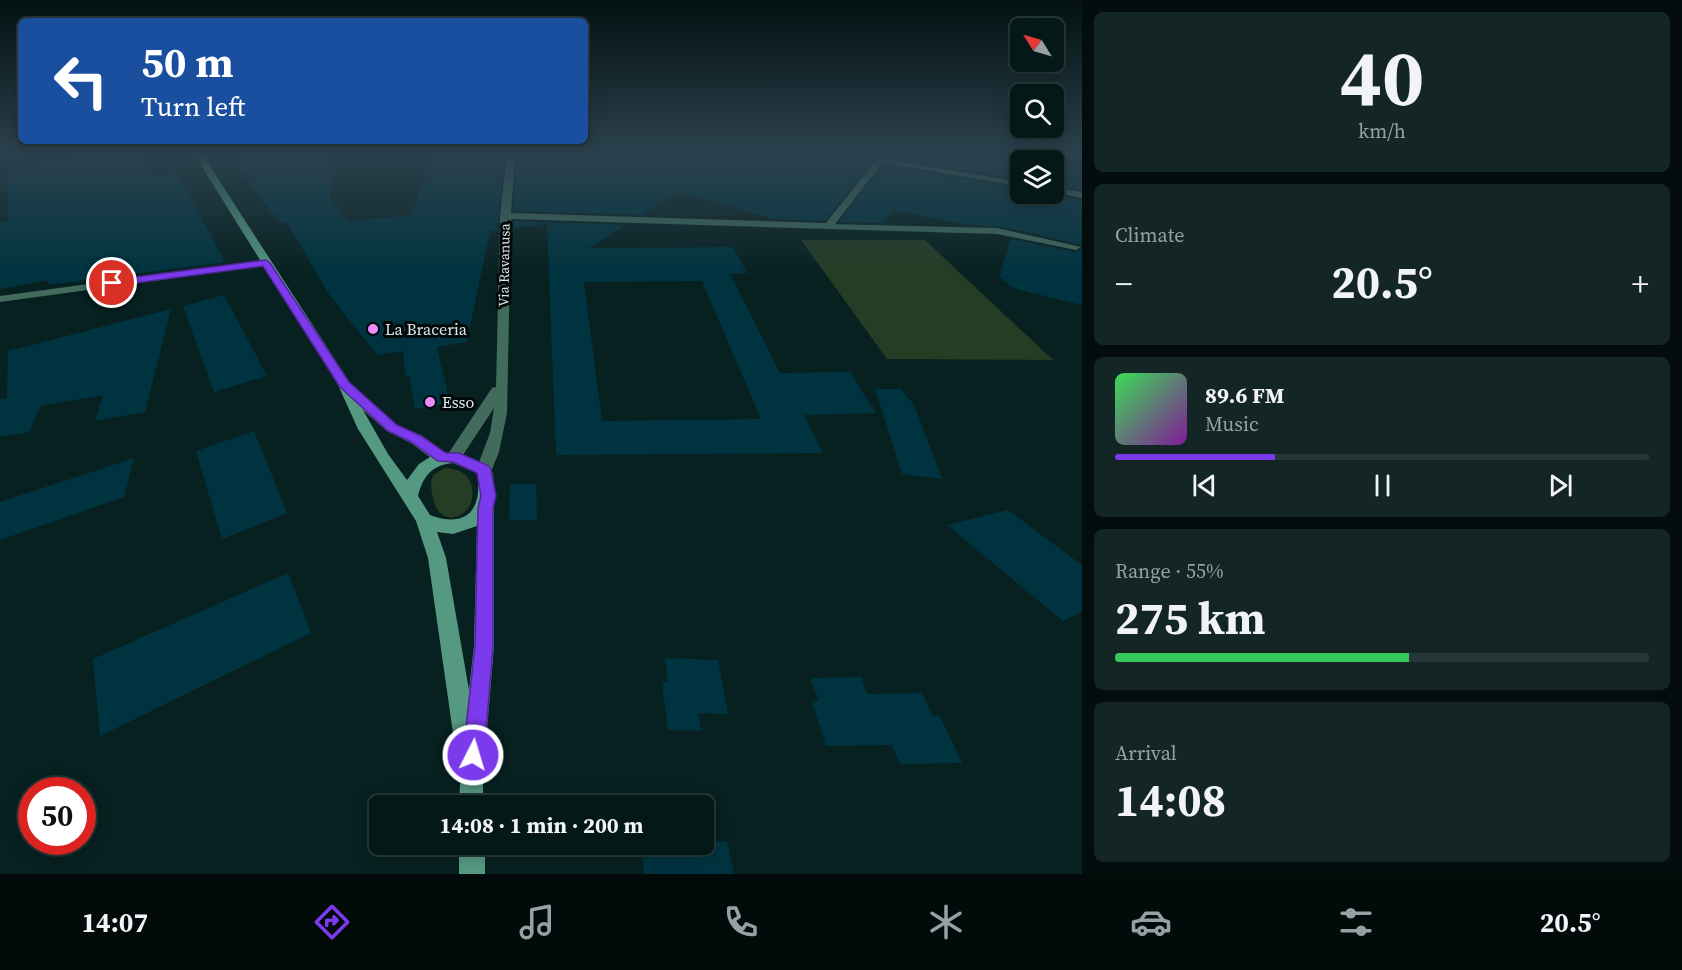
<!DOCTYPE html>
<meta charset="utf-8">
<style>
body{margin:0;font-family:"Source Serif 4",serif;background:#132525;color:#f1f3f6;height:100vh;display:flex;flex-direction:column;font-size:22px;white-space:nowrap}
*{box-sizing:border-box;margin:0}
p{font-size:20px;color:#97a0a2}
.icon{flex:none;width:33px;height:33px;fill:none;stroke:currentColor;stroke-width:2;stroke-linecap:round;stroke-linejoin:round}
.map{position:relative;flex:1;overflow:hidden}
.sheet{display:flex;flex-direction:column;gap:12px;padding:12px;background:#030d0d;width:600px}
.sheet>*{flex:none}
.top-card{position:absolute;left:18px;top:18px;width:570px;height:126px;border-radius:9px;box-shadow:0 3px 15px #0003,0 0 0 2px #263737;background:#1a4fa0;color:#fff;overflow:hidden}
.needle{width:39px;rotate:307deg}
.buttons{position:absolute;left:1010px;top:18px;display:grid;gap:12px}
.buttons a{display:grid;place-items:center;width:54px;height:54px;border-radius:9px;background:#051818;box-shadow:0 3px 15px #0003,0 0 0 2px #263737;font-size:30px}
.speed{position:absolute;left:18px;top:777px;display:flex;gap:12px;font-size:30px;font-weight:700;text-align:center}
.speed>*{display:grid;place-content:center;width:78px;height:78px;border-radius:50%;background:#051818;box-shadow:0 3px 15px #0003,0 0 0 2px #263737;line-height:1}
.speed .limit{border:9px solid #d22;background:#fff;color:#111}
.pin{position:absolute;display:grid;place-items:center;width:51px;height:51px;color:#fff;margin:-26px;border:3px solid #fff;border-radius:50%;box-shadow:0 2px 6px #0007}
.me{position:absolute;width:66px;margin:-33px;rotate:5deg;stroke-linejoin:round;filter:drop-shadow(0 0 4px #0008)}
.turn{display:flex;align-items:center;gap:21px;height:126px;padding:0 24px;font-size:27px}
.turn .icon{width:78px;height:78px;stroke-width:2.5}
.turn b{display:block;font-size:42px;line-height:51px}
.big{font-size:45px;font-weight:700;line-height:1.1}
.sheet .tile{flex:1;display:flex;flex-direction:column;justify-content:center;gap:9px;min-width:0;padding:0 21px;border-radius:9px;background:#132525}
.sheet .dial{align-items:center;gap:0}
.dial b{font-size:78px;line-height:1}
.song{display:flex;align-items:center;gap:18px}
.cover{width:72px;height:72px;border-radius:9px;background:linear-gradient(135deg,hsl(130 70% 55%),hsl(290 70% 35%))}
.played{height:6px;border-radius:3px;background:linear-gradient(90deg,#7c3aed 30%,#263737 30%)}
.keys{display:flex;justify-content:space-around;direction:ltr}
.heat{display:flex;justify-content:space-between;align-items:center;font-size:33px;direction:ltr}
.charge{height:9px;border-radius:4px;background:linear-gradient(90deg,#34c759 55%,#263737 0)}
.trip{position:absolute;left:369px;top:795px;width:345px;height:60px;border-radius:9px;background:#051818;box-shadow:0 3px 15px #0003,0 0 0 2px #263737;font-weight:700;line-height:60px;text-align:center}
.dock{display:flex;height:96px;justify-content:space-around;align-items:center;background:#020a0a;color:#97a0a2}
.dock .icon{width:42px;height:42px}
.dock .active{color:#7c3aed}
.dock b{font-size:27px;color:#f1f3f6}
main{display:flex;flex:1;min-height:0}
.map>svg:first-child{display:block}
.green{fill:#243d24}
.building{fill:#003340;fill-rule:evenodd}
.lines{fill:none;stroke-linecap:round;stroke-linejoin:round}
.minor{fill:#426b5d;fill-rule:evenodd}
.tertiary{fill:#426b5d;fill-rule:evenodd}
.secondary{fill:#559982;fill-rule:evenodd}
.route{fill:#7c3aed;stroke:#51269a;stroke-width:1.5}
.poi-dot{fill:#ec8cfb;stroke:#020808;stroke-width:2}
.labels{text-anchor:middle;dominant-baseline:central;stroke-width:6;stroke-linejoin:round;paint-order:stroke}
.far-street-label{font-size:14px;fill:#d9e7e7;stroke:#020808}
.poi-label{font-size:16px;fill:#d9e7e7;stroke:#020808;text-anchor:start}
</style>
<main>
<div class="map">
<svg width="1082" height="874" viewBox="0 0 1082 874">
<rect width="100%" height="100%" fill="#072020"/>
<g class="green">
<polygon points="801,240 925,240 1053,360 887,359"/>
<path d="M 445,468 C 457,469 467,472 471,484 C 481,516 439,533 433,498 C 431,489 430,483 433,475 Z"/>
</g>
<g class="building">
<polygon points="101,154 142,154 150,176 177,172 225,262 48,285 49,280 0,289 0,222 9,221 6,169"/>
<polygon points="235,154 331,154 330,199 348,220 411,216 434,154 505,156 497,230 490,230 467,342 437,347 450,403 415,409 409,375 405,376 403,351 377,355 328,293 287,222 279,223 233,160 238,159"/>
<polygon points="520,154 878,154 825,221 774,219 679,192 642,215 513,211 517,156"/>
<polygon points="891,154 1028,154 1027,157 1047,160 1020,160 1020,180 889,157"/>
<polygon points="1053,162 1082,166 1082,190 1053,186"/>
<polygon points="883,165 1020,188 1020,194 1051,194 1082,200 1082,245 1014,229 958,223 893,210 883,223 839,222"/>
<path d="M 513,221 L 626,225 L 589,248 L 733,247 L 747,273 L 730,274 L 780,373 L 850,372 L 876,413 L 804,415 L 823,453 L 556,455 L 547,224 L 513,228 ZM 702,281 L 761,419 L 602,421 L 584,282 Z"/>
<polygon points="1011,239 1076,252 1082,249 1082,305 1013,288 999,277"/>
<polygon points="224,295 267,376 214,392 183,306"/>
<polygon points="171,309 145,412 95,421 103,395 41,406 29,432 0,437 0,399 7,398 8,351"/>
<polygon points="875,389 901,389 914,405 942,479 902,474"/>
<polygon points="254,431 287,513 222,539 196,451"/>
<polygon points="134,458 124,497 0,540 0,502"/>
<polygon points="510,484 536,484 537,520 509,520"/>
<polygon points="1008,510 1082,565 1082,612 1063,621 947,525"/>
<polygon points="288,573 311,633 100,736 93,659"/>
<polygon points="665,658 718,660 728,714 698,713 701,731 668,730 662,682 668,682"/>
<polygon points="861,677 867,694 922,693 933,716 940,716 962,763 900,764 892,745 826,746 812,701 819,701 810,678"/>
<polygon points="637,802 701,802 701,806 638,806"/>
<polygon points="704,819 707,842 727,841 734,874 644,874 641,844 704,844"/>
</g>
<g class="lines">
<g class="minor">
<polygon points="880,158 1020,182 1020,186 877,162"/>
<polygon points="1053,188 1082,192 1082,198 1053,192"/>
<polygon points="826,224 997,228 1081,247 1076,250 997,234 829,229 826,228"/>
<polygon points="266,260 270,261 270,265 0,302 0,296"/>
</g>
<polygon class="tertiary" points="507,154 515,154 511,213 826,223 881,154 889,154 832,228 829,229 511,219 507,413 499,452 490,474 478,474 476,470 490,433 494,408 459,461 449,461 446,457 492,388 496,387 500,216"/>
<g class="secondary">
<path d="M 194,154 L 202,154 L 352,386 L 397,425 L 421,435 L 446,453 L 459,453 L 490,466 C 497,480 491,495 494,508 L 494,646 L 483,777 L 483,806 L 459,806 L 461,763 L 456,754 L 428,558 L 416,521 L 358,429 L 338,385 ZM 363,410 L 387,431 L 411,443 L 430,457 L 419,464 L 407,480 L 388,454 ZM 453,463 L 477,473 C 483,509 467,529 430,515 L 418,496 C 423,476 432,465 453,463 ZM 477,526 L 474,646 L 469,690 L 446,558 L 437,532 L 453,534 Z"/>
<rect x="459" y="844" width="26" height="30"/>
</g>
</g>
<linearGradient id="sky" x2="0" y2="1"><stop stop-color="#041212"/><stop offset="0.56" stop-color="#2b424e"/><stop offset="1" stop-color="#2b424e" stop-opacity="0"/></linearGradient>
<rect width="1082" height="276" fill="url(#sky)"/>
<polygon class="route" points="266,260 270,263 349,382 397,425 421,436 446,453 459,453 489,466 491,470 496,496 493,508 493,646 484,755 481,763 473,766 466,763 463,755 475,646 478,508 481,496 477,473 453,462 438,461 411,442 388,431 340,387 263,266 112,286 107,283 112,280"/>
<g class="poi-dot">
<circle cx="373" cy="329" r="6"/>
<circle cx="430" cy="402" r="6"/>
</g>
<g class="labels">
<g class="far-street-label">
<text transform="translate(504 265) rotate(-89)">Via Ravanusa</text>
</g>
<g class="poi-label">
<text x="385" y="329">La Braceria</text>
<text x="442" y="402">Esso</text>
</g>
</g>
</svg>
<div class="buttons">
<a><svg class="needle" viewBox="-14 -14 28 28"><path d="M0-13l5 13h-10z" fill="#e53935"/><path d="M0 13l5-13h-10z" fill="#97a0a2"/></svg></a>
<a><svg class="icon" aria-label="search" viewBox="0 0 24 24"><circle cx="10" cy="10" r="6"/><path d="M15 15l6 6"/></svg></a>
<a><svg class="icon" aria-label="layers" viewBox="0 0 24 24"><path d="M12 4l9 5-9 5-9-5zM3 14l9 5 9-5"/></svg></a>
</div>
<div class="speed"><div class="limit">50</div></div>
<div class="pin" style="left:112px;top:283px;background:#d93025"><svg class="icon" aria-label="arrive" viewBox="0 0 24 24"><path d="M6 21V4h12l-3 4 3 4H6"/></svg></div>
<svg class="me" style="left:473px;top:755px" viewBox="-20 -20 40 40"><circle r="17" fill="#7c3aed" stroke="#fff" stroke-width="3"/><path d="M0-11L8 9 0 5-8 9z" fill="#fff"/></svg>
<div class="trip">14:08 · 1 min · 200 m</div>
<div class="top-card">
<div class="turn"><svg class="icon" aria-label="left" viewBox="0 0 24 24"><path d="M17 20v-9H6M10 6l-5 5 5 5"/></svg><div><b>50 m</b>Turn left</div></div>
</div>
</div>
<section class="sheet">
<div class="tile dial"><b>40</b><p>km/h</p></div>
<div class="tile"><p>Climate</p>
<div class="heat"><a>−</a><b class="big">20.5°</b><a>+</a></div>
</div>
<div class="tile">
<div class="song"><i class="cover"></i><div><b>89.6 FM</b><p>Music</p></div></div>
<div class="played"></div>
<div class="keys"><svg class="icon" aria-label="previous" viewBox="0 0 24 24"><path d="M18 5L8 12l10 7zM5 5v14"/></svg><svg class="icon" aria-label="pause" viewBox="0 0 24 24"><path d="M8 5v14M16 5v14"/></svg><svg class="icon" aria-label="next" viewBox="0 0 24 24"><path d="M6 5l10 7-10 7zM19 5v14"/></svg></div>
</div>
<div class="tile"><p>Range · 55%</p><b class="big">275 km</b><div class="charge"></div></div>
<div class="tile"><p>Arrival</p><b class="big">14:08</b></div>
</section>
</main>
<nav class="dock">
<b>14:07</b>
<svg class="icon active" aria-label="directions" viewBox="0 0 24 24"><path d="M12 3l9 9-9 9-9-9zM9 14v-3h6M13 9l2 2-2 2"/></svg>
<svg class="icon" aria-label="music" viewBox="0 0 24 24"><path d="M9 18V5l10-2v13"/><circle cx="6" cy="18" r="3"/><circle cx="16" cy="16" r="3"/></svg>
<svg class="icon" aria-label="phone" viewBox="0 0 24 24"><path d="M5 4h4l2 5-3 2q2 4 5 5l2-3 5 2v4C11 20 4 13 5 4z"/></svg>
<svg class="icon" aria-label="climate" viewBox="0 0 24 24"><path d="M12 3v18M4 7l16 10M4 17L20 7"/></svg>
<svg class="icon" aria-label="car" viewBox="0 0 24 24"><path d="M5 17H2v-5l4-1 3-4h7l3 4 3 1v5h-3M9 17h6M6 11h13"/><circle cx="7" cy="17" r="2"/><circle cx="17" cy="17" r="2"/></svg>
<svg class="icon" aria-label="filters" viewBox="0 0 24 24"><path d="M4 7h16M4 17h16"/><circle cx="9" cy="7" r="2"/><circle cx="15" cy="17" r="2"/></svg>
<b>20.5°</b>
</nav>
